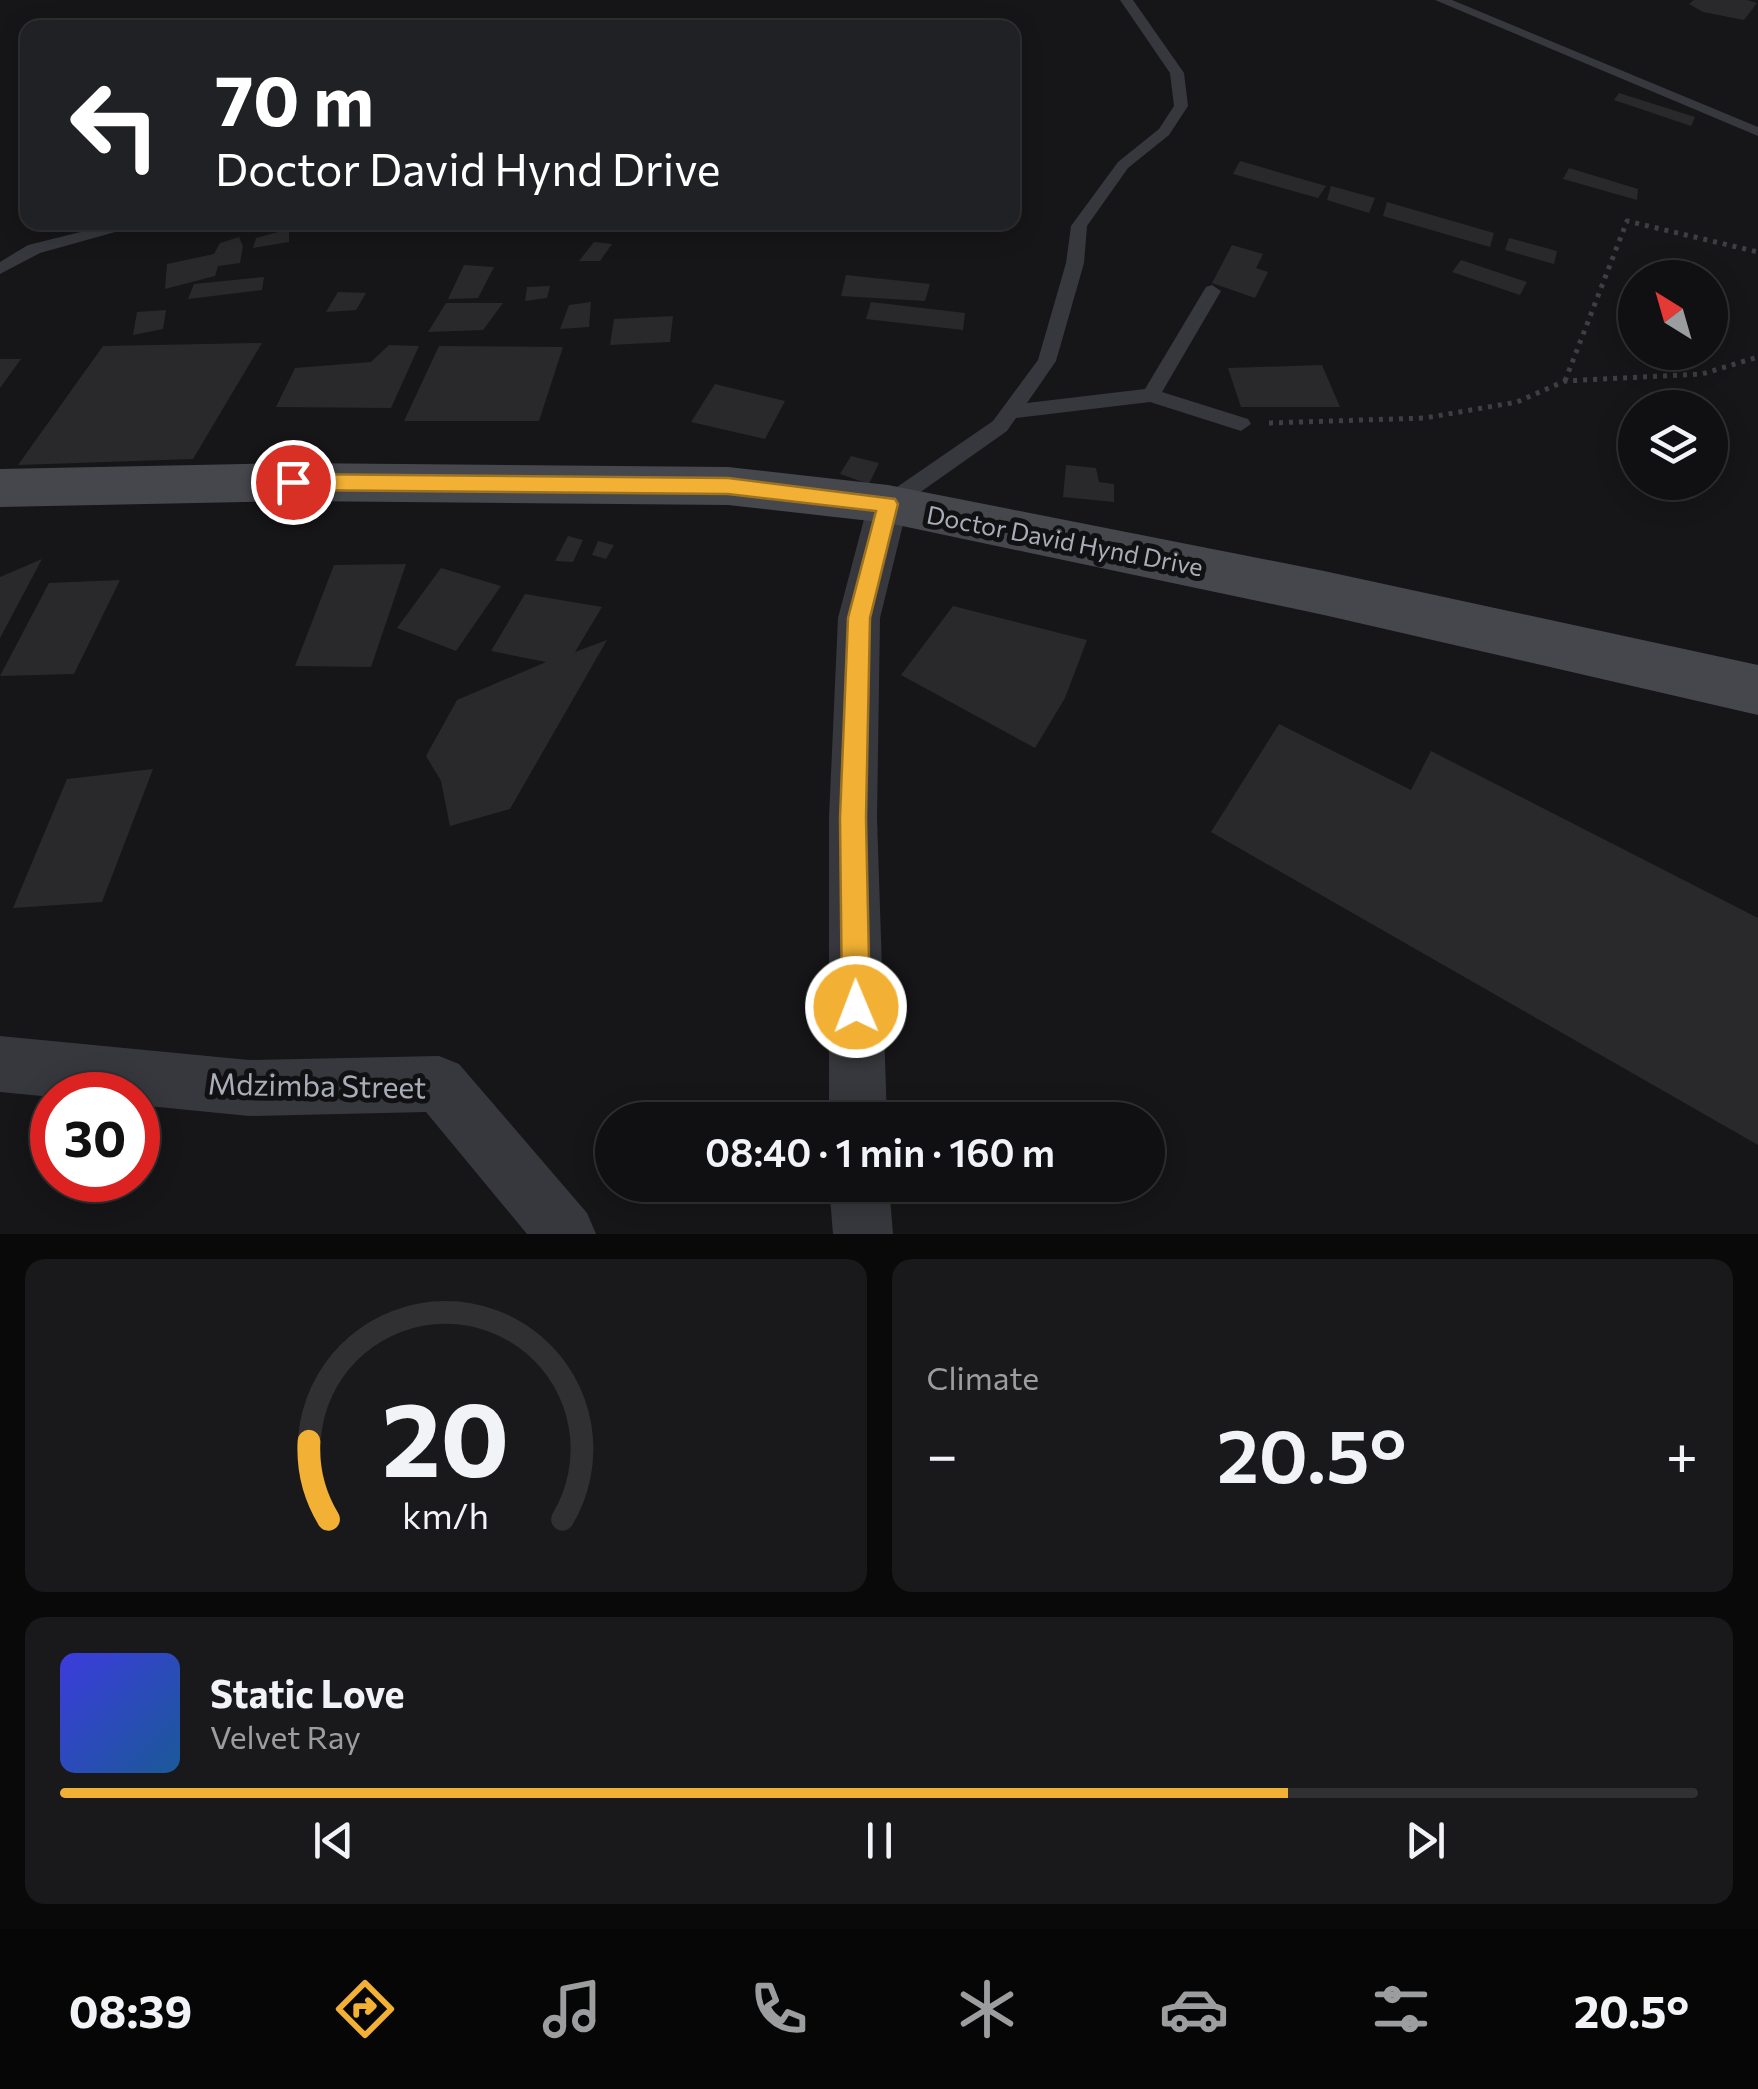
<!DOCTYPE html>
<meta charset="utf-8">
<style>
body{margin:0;font-family:Commissioner,sans-serif;background:#19191b;color:#f1f3f6;height:100vh;display:flex;flex-direction:column;font-size:38px;white-space:nowrap}
*{box-sizing:border-box;margin:0}
p{font-size:32px;color:#9c9d9f}
.icon{flex:none;width:55px;height:55px;fill:none;stroke:currentColor;stroke-width:2;stroke-linecap:round;stroke-linejoin:round}
.map{position:relative;height:1234px;overflow:hidden}
.sheet{display:flex;flex-direction:column;gap:25px;padding:25px;background:#09090a;flex:1}
.sheet>*{flex:none}
.banner{position:absolute;left:20px;top:20px;width:1000px;height:210px;border-radius:20px;box-shadow:0 5px 25px #0003,0 0 0 2px #303032;background:#202124;color:#fff;overflow:hidden}
.needle{width:65px;rotate:323deg}
.controls{position:absolute;left:1618px;top:260px;display:grid;gap:20px}
.controls a{display:grid;place-items:center;width:110px;height:110px;border-radius:50%;background:#101012;box-shadow:0 5px 25px #0003,0 0 0 2px #303032;font-size:50px}
.speed{position:absolute;left:30px;top:1072px;display:flex;gap:20px;font-size:50px;font-weight:700;text-align:center}
.speed>*{display:grid;place-content:center;width:130px;height:130px;border-radius:50%;background:#101012;box-shadow:0 5px 25px #0003,0 0 0 2px #303032;line-height:1}
.speed .limit{border:15px solid #d22;background:#fff;color:#111}
.pin{position:absolute;display:grid;place-items:center;width:85px;height:85px;color:#fff;margin:-42px;border:5px solid #fff;border-radius:50%;box-shadow:0 2px 10px #0007}
.me{position:absolute;width:110px;margin:-55px;rotate:359deg;stroke-linejoin:round;filter:drop-shadow(0 0 8px #0008)}
.turn{display:flex;align-items:center;gap:35px;height:210px;padding:0 30px;font-size:45px}
.turn .icon{width:130px;height:130px;stroke-width:2.5}
.turn b{display:block;font-size:70px;line-height:85px}
.big{font-size:75px;font-weight:600;line-height:1.1}
.sheet .widget{flex:1;display:flex;flex-direction:column;justify-content:center;gap:15px;min-width:0;padding:0 35px;border-radius:20px;background:#19191b}
.sheet .dial{align-items:center;gap:0}
.dial svg{height:260px;overflow:visible;fill:none;stroke:#303032;stroke-width:7;stroke-linecap:round;text-anchor:middle}
.dial text{fill:#f1f3f6;stroke:none}
.song{display:flex;align-items:center;gap:30px}
.cover{width:120px;height:120px;border-radius:15px;background:linear-gradient(135deg,hsl(240 70% 55%),hsl(210 70% 35%))}
.played{height:10px;border-radius:5px;background:linear-gradient(90deg,#f2b134 75%,#303032 75%)}
.keys{display:flex;justify-content:space-around;direction:ltr}
.heat{display:flex;justify-content:space-between;align-items:center;font-size:55px;direction:ltr}
.sheet .tiles{flex:1;display:grid;gap:25px;grid-template-columns:1fr 1fr}
.widget:last-child{grid-column:span 2}
.trip{position:absolute;left:595px;top:1102px;width:570px;height:100px;border-radius:50px;background:#101012;box-shadow:0 5px 25px #0003,0 0 0 2px #303032;font-weight:600;line-height:100px;text-align:center}
.tab-bar{display:flex;height:160px;justify-content:space-around;align-items:center;background:#060607;color:#9c9d9f}
.tab-bar .icon{width:70px;height:70px}
.tab-bar .current{color:#f2b134}
.tab-bar b{font-size:45px;color:#f1f3f6}
.map>svg:first-child{display:block}
.building{fill:#29292c}
.lines{fill:none;stroke-linecap:round;stroke-linejoin:round}
.path{stroke:#3d3f44;stroke-width:5;stroke-dasharray:4 6;stroke-linecap:butt}
.service{fill:#37383d;fill-rule:evenodd}
.minor{fill:#37383d;fill-rule:evenodd}
.secondary{fill:#45474d;fill-rule:evenodd}
.route{fill:#f2b134;stroke:#9d7322;stroke-width:2.5}
.labels{text-anchor:middle;dominant-baseline:central;stroke-width:10;stroke-linejoin:round;paint-order:stroke}
.street-label{font-size:25px;fill:#a8adb8;stroke:#111113}
.near-street-label{font-size:30px;fill:#a8adb8;stroke:#111113}
</style>
<div class="map">
<svg width="1758" height="1234" viewBox="0 0 1758 1234">
<rect width="100%" height="100%" fill="#161618"/>
<g class="building">
<polygon points="1694,0 1747,0 1757,3 1744,20 1703,12 1689,4"/>
<polygon points="1619,93 1695,117 1691,126 1614,100"/>
<polygon points="1240,161 1326,186 1318,198 1233,174"/>
<polygon points="1569,168 1638,189 1637,200 1563,179"/>
<polygon points="1331,186 1375,198 1369,213 1327,200"/>
<polygon points="1387,202 1494,233 1490,247 1383,216"/>
<polygon points="289,229 289,242 253,248 256,238"/>
<polygon points="239,237 243,246 240,263 218,266 215,276 165,289 167,264 214,254 220,243"/>
<polygon points="1509,238 1557,251 1554,264 1505,250"/>
<polygon points="594,242 612,244 600,261 579,261"/>
<polygon points="1232,245 1263,254 1256,268 1268,272 1255,298 1212,283"/>
<polygon points="1461,260 1527,282 1520,295 1452,272"/>
<polygon points="464,265 494,267 478,298 448,299"/>
<polygon points="846,275 930,284 925,301 841,296"/>
<polygon points="264,277 262,290 188,299 194,284"/>
<polygon points="550,286 547,298 525,301 527,287"/>
<polygon points="338,292 366,293 356,310 326,312"/>
<polygon points="591,302 589,327 560,329 569,305"/>
<polygon points="871,302 965,313 963,330 866,319"/>
<polygon points="446,303 503,303 483,330 428,332"/>
<polygon points="166,310 163,329 133,335 137,312"/>
<polygon points="673,316 670,342 610,345 614,319"/>
<polygon points="262,343 193,459 18,465 103,346"/>
<polygon points="389,345 419,346 391,408 276,407 295,368 371,362"/>
<polygon points="439,346 563,347 539,421 404,421"/>
<polygon points="0,359 21,359 0,388"/>
<polygon points="1322,365 1340,407 1241,407 1228,368"/>
<polygon points="715,384 785,401 765,439 691,422"/>
<polygon points="851,456 879,463 869,484 840,474"/>
<polygon points="1066,465 1096,468 1099,482 1114,484 1114,502 1063,497"/>
<polygon points="568,536 583,540 573,562 555,561"/>
<polygon points="598,541 614,545 606,559 592,555"/>
<polygon points="42,559 0,638 0,577"/>
<polygon points="406,564 371,667 295,666 334,565"/>
<polygon points="441,568 501,586 456,651 397,628"/>
<polygon points="120,580 74,674 0,676 49,583"/>
<polygon points="525,594 602,607 575,652 607,640 510,809 450,826 441,781 426,756 457,700 546,662 491,651"/>
<polygon points="953,606 1087,640 1065,698 1035,748 901,675"/>
<polygon points="1279,724 1411,790 1431,751 1758,918 1758,1145 1211,832"/>
<polygon points="153,769 102,902 13,908 67,779"/>
</g>
<g class="lines">
<g class="path">
<polyline points="1565,381 1627,221 1758,252"/>
<polyline points="1269,423 1425,418 1517,402 1565,381 1702,374 1758,357"/>
</g>
<g class="service">
<polygon points="1120,0 1133,0 1184,73 1188,106 1169,135 1128,168 1087,226 1084,263 1056,361 1027,403 1145,389 1206,287 1212,285 1221,291 1162,392 1248,419 1251,424 1241,431 1150,402 1016,418 1007,431 895,510 881,510 878,504 881,498 993,421 1038,360 1066,263 1071,226 1118,162 1159,129 1174,106 1170,73"/>
<polygon points="1435,0 1452,0 1758,127 1758,136"/>
<polygon points="121,222 151,222 40,253 0,274 0,262 28,245"/>
</g>
<g class="minor">
<polygon points="888,489 902,493 908,504 880,618 877,818 887,1120 829,1120 829,818 838,618 868,504 874,493"/>
<polygon points="0,1036 249,1060 439,1056 459,1064 587,1213 596,1234 527,1234 426,1112 249,1116 138,1105 138,1095 52,1097 0,1092"/>
<polygon points="829,1185 889,1185 893,1234 833,1234"/>
</g>
<polygon class="secondary" points="293,463 728,467 888,485 1324,571 1758,665 1758,715 1324,615 888,523 728,505 293,501 0,507 0,469"/>
</g>
<polygon class="route" points="293,474 728,478 895,499 898,504 870,618 866,818 870,1007 866,1017 856,1021 846,1017 842,1007 840,818 848,618 876,511 728,494 293,490 283,482"/>
<g class="labels">
<g class="street-label">
<text transform="translate(1065 540) rotate(11)">Doctor David Hynd Drive</text>
</g>
<g class="near-street-label">
<text transform="translate(317 1084) rotate(1)">Mdzimba Street</text>
</g>
</g>
</svg>
<div class="controls">
<a><svg class="needle" viewBox="-14 -14 28 28"><path d="M0-13l5 13h-10z" fill="#e53935"/><path d="M0 13l5-13h-10z" fill="#9c9d9f"/></svg></a>
<a><svg class="icon" aria-label="layers" viewBox="0 0 24 24"><path d="M12 4l9 5-9 5-9-5zM3 14l9 5 9-5"/></svg></a>
</div>
<div class="speed"><div class="limit">30</div></div>
<div class="pin" style="left:293px;top:482px;background:#d93025"><svg class="icon" aria-label="arrive" viewBox="0 0 24 24"><path d="M6 21V4h12l-3 4 3 4H6"/></svg></div>
<svg class="me" style="left:856px;top:1007px" viewBox="-20 -20 40 40"><circle r="17" fill="#f2b134" stroke="#fff" stroke-width="3"/><path d="M0-11L8 9 0 5-8 9z" fill="#fff"/></svg>
<div class="trip">08:40 · 1 min · 160 m</div>
<div class="banner">
<div class="turn"><svg class="icon" aria-label="left" viewBox="0 0 24 24"><path d="M17 20v-9H6M10 6l-5 5 5 5"/></svg><div><b>70 m</b>Doctor David Hynd Drive</div></div>
</div>
</div>
<section class="sheet">
<div class="tiles">
<div class="widget dial"><svg viewBox="0 0 100 80">
<path d="M14 69A42 42 0 1 1 86 69"/>
<path d="M14 69A42 42 0 0 1 8 45" stroke="#f2b134"/>
<text x="50" y="56" font-size="32" font-weight="700">20</text>
<text x="50" y="72" font-size="11">km/h</text>
</svg></div>
<div class="widget"><p>Climate</p>
<div class="heat"><a>−</a><b class="big">20.5°</b><a>+</a></div>
</div>
<div class="widget">
<div class="song"><i class="cover"></i><div><b>Static Love</b><p>Velvet Ray</p></div></div>
<div class="played"></div>
<div class="keys"><svg class="icon" aria-label="previous" viewBox="0 0 24 24"><path d="M18 5L8 12l10 7zM5 5v14"/></svg><svg class="icon" aria-label="pause" viewBox="0 0 24 24"><path d="M8 5v14M16 5v14"/></svg><svg class="icon" aria-label="next" viewBox="0 0 24 24"><path d="M6 5l10 7-10 7zM19 5v14"/></svg></div>
</div>
</div>
</section>
<nav class="tab-bar">
<b>08:39</b>
<svg class="icon current" aria-label="directions" viewBox="0 0 24 24"><path d="M12 3l9 9-9 9-9-9zM9 14v-3h6M13 9l2 2-2 2"/></svg>
<svg class="icon" aria-label="music" viewBox="0 0 24 24"><path d="M9 18V5l10-2v13"/><circle cx="6" cy="18" r="3"/><circle cx="16" cy="16" r="3"/></svg>
<svg class="icon" aria-label="phone" viewBox="0 0 24 24"><path d="M5 4h4l2 5-3 2q2 4 5 5l2-3 5 2v4C11 20 4 13 5 4z"/></svg>
<svg class="icon" aria-label="climate" viewBox="0 0 24 24"><path d="M12 3v18M4 7l16 10M4 17L20 7"/></svg>
<svg class="icon" aria-label="car" viewBox="0 0 24 24"><path d="M5 17H2v-5l4-1 3-4h7l3 4 3 1v5h-3M9 17h6M6 11h13"/><circle cx="7" cy="17" r="2"/><circle cx="17" cy="17" r="2"/></svg>
<svg class="icon" aria-label="filters" viewBox="0 0 24 24"><path d="M4 7h16M4 17h16"/><circle cx="9" cy="7" r="2"/><circle cx="15" cy="17" r="2"/></svg>
<b>20.5°</b>
</nav>
